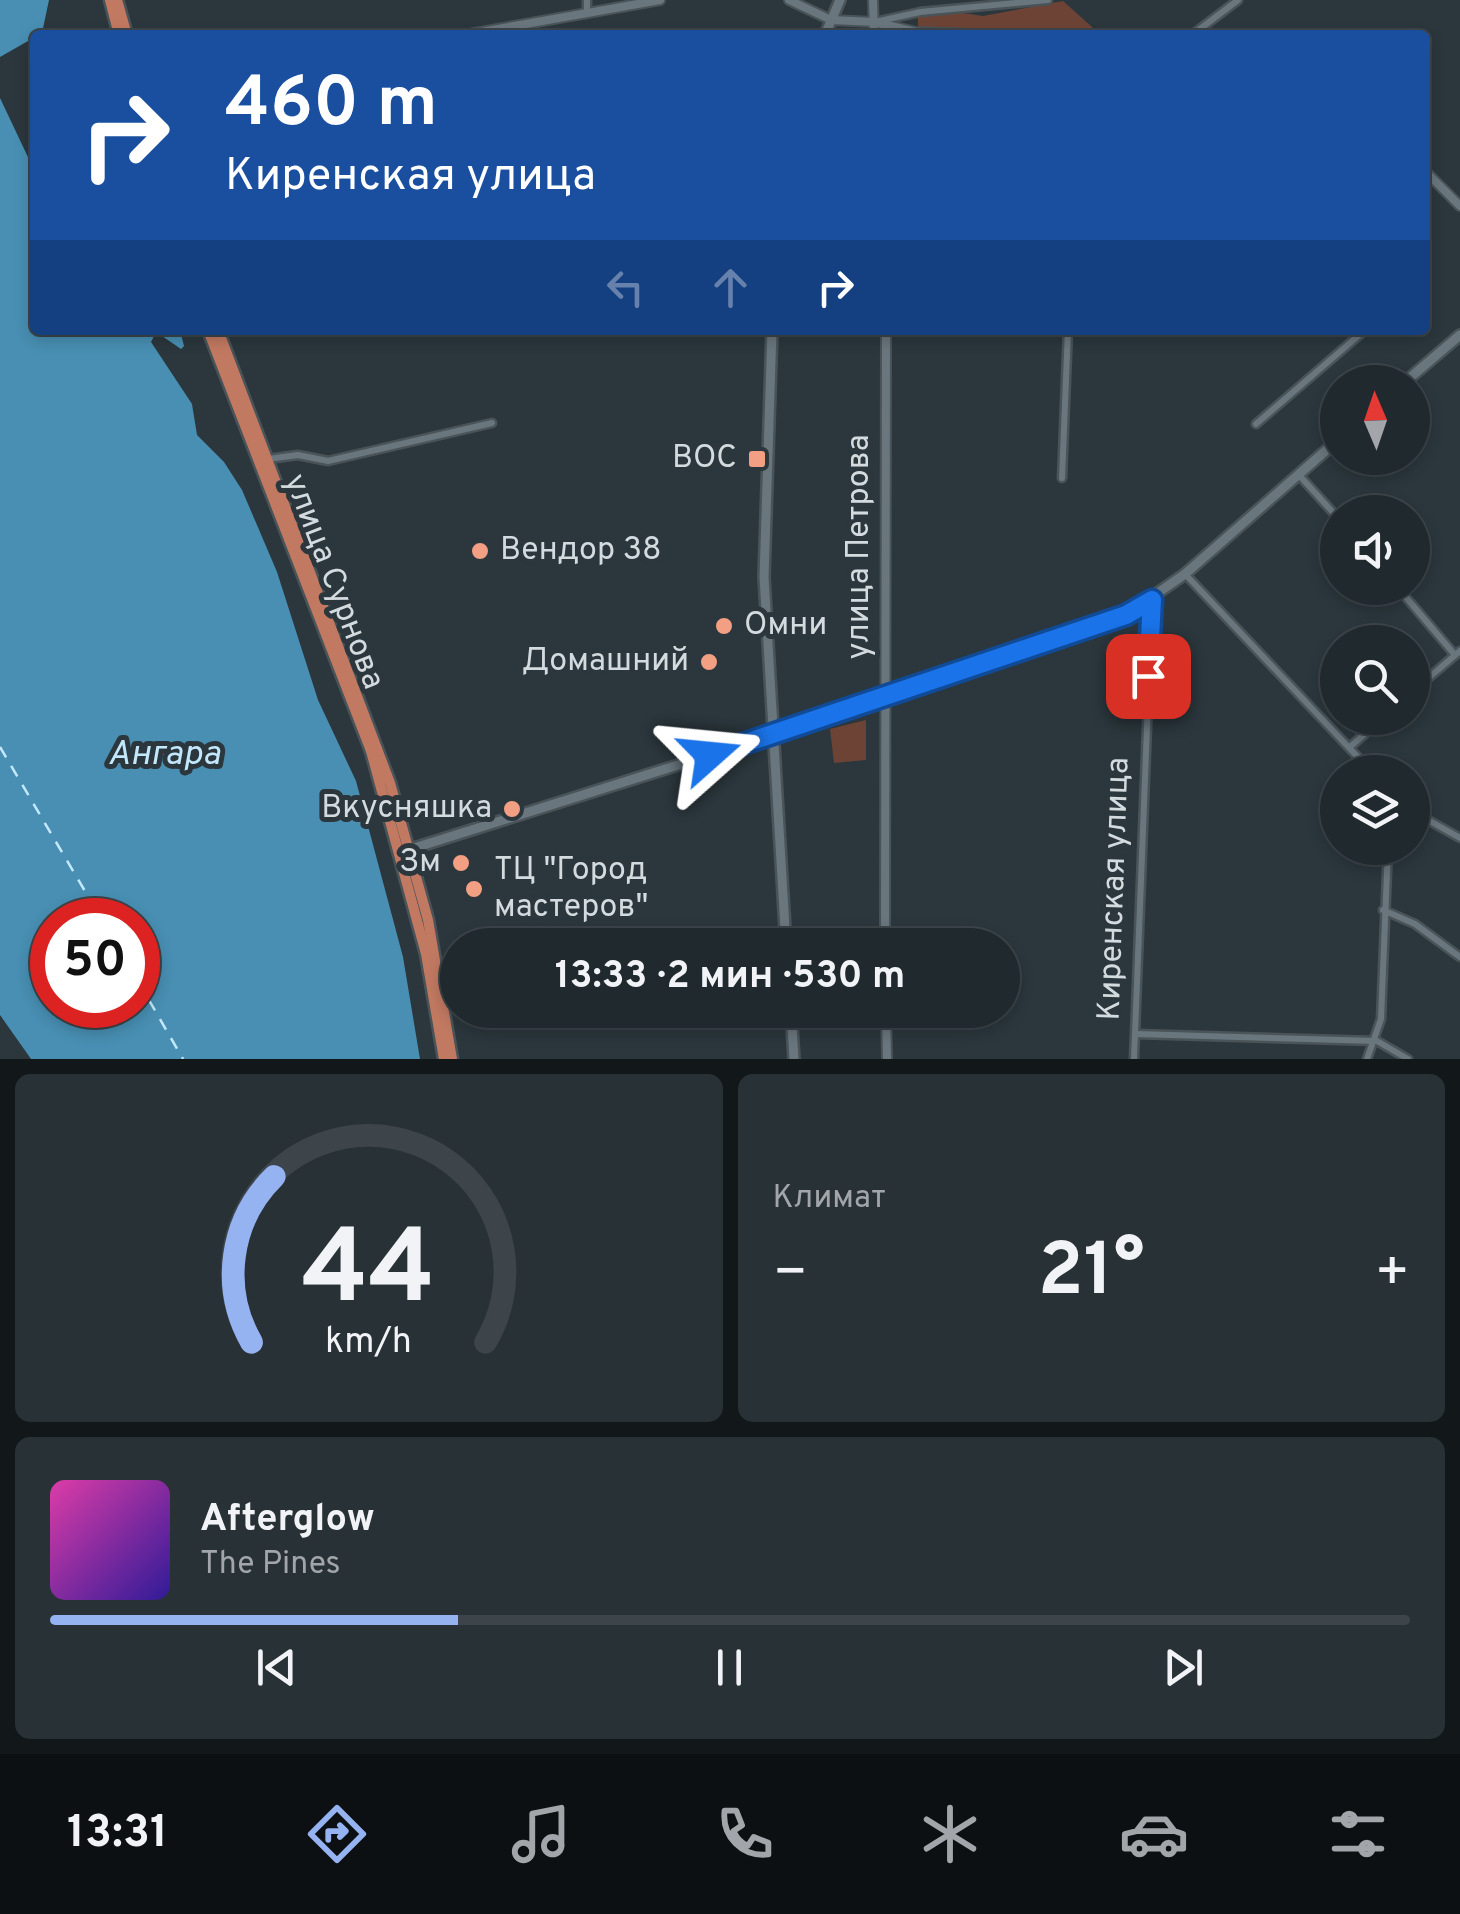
<!DOCTYPE html>
<html lang="ru">
<meta charset="utf-8">
<style>
body{margin:0;font-family:Overpass,sans-serif;background:#283136;color:#f1f3f6;height:100vh;display:flex;flex-direction:column;font-size:38px;white-space:nowrap}
*{box-sizing:border-box;margin:0}
p{font-size:32px;color:#a2a6aa}
.icon{flex:none;width:55px;height:55px;fill:none;stroke:currentColor;stroke-width:2;stroke-linecap:round;stroke-linejoin:round}
.map{position:relative;height:1059px;overflow:hidden}
.panel{display:flex;flex-direction:column;gap:15px;padding:15px;background:#121719;flex:1}
.panel>*{flex:none}
.hud{position:absolute;left:30px;top:30px;width:1400px;height:305px;border-radius:10px;box-shadow:0 5px 15px #0003,0 0 0 2px #3d454a;background:#1a4fa0;color:#fff;overflow:hidden}
.needle{width:65px;rotate:358deg}
.fabs{position:absolute;left:1320px;top:365px;display:grid;gap:20px}
.fabs a{display:grid;place-items:center;width:110px;height:110px;border-radius:50%;background:#20292e;box-shadow:0 5px 15px #0003,0 0 0 2px #3d454a;font-size:50px}
.speed{position:absolute;left:30px;top:898px;display:flex;gap:20px;font-size:50px;font-weight:700;text-align:center}
.speed>*{display:grid;place-content:center;width:130px;height:130px;border-radius:50%;background:#20292e;box-shadow:0 5px 15px #0003,0 0 0 2px #3d454a;line-height:1}
.speed .limit{border:15px solid #d22;background:#fff;color:#111}
.pin{position:absolute;display:grid;place-items:center;width:85px;height:85px;color:#fff;margin:-42px;border-radius:20px;box-shadow:0 5px 15px #0006}
.me{position:absolute;width:110px;margin:-55px;rotate:72deg;stroke-linejoin:round;filter:drop-shadow(0 0 8px #0008)}
.turn{display:flex;align-items:center;gap:35px;height:210px;padding:0 30px;font-size:45px}
.turn .icon{width:130px;height:130px;stroke-width:2.5}
.turn b{display:block;font-size:70px;line-height:85px}
.lanes{display:flex;align-items:center;height:95px;padding:0 30px;background:#0003;justify-content:center;gap:50px;direction:ltr}
.lanes .off{opacity:.35}
.big{font-size:75px;font-weight:700;line-height:1.1}
.panel .card{flex:1;display:flex;flex-direction:column;justify-content:center;gap:15px;min-width:0;padding:0 35px;border-radius:15px;background:#283136}
.panel .dial{align-items:center;gap:0}
.dial svg{height:260px;overflow:visible;fill:none;stroke:#3d454a;stroke-width:7;stroke-linecap:round;text-anchor:middle}
.dial text{fill:#f1f3f6;stroke:none}
.song{display:flex;align-items:center;gap:30px}
.cover{width:120px;height:120px;border-radius:15px;background:linear-gradient(135deg,hsl(320 70% 55%),hsl(250 70% 35%))}
.played{height:10px;border-radius:5px;background:linear-gradient(90deg,#95b2f1 30%,#3d454a 30%)}
.keys{display:flex;justify-content:space-around;direction:ltr}
.heat{display:flex;justify-content:space-between;align-items:center;font-size:55px;direction:ltr}
.panel .tiles{flex:1;display:grid;gap:15px;grid-template-columns:1fr 1fr}
.card:last-child{grid-column:span 2}
.trip{position:absolute;left:440px;top:928px;width:580px;height:100px;border-radius:50px;background:#20292e;box-shadow:0 5px 15px #0003,0 0 0 2px #3d454a;font-weight:700;line-height:100px;text-align:center}
.tabs{display:flex;height:160px;justify-content:space-around;align-items:center;background:#0d1012;color:#a2a6aa}
.tabs .icon{width:70px;height:70px}
.tabs .active{color:#95b2f1}
.tabs b{font-size:45px;color:#f1f3f6}
.map>svg:first-child{display:block}
.green{fill:#6d4335}
.water{fill:#488fb3;fill-rule:evenodd}
.lines{fill:none;stroke-linecap:round;stroke-linejoin:round}
.ferry{stroke:#c3e8fc;stroke-width:2.5;stroke-dasharray:12 10;stroke-linecap:butt}
.minor-casing{stroke:#495358;stroke-width:11}
.tertiary-casing{stroke:#495358;stroke-width:12}
.secondary-casing{stroke:#495358;stroke-width:14}
.primary-casing{stroke:#495358;stroke-width:15}
.minor{stroke:#69767d;stroke-width:6}
.tertiary{stroke:#69767d;stroke-width:8}
.secondary{stroke:#69767d;stroke-width:9}
.primary{stroke:#c27961;stroke-width:10}
.route-casing{stroke:#114b97;stroke-width:25}
.route{stroke:#1a73e8;stroke-width:18}
.poi-dot{fill:#f39f83;stroke:#2b373d;stroke-width:4}
.labels{text-anchor:middle;dominant-baseline:central;stroke-width:10;stroke-linejoin:round;paint-order:stroke}
.poi-label{font-size:32px;fill:#d4dbdf;stroke:#2b373d;text-anchor:end}
.street-label{font-size:32px;fill:#d4dbdf;stroke:#2b373d}
.water-label{font-size:35px;font-style:italic;fill:#c3e8fc;stroke:#2b373d}
</style>
<div class="map">
<svg width="1460" height="1059" viewBox="0 0 1460 1059">
<rect width="100%" height="100%" fill="#2b373d"/>
<g class="green">
<polygon points="1063,1 1101,35 918,27 918,17 956,12 983,16"/>
<polygon points="866,720 866,760 834,763 830,729"/>
</g>
<g class="water">
<polygon points="0,0 49,0 42,33 0,57"/>
<path d="M 0,98 L 35,172 L 35,330 L 180,330 L 184,346 L 181,349 L 162,336 L 154,336 L 151,342 L 192,404 L 197,435 L 224,462 L 242,490 L 277,572 L 318,700 L 356,781 L 403,957 L 420,1059 L 31,1059 L 0,1015 ZM 52,920 L 138,920 L 138,1005 L 52,1005 Z"/>
</g>
<g class="lines">
<g class="ferry">
<polyline points="0,747 102,920"/>
<polyline points="138,981 183,1059"/>
</g>
<g class="minor-casing">
<g id="minor">
<polyline points="587,13 587,0"/>
<polyline points="875,22 920,12 1048,0"/>
<polyline points="1192,35 1238,0"/>
<polyline points="1256,424 1365,330"/>
<polyline points="268,459 298,455 328,461 492,423"/>
<polyline points="1299,475 1338,518"/>
<polyline points="1062,478 1068,330"/>
<polyline points="1185,574 1372,772"/>
<polyline points="1398,588 1455,655"/>
<polyline points="1412,692 1460,651"/>
<polyline points="1351,746 1383,718"/>
<polyline points="1412,811 1460,838"/>
<polyline points="1383,910 1415,924 1460,957"/>
<polyline points="1136,1034 1377,1041 1408,1059"/>
<polyline points="1134,1059 1152,600"/>
<polyline points="1367,1059 1381,1019 1388,848"/>
</g>
</g>
<g class="tertiary-casing">
<g id="tertiary">
<polyline points="789,0 831,20 874,22 916,32 1000,35"/>
<polyline points="873,0 874,35"/>
<polyline points="464,35 660,0"/>
<polyline points="1425,171 1460,206"/>
<polyline points="885,945 886,330"/>
<polyline points="886,1010 887,1059"/>
</g>
</g>
<g class="secondary-casing">
<g id="secondary">
<polyline points="825,35 840,0"/>
<polyline points="772,330 764,577 786,945"/>
<polyline points="1405,382 1460,335"/>
<polyline points="411,849 872,704 1126,615 1185,574 1338,440"/>
<polyline points="791,1010 794,1059"/>
</g>
</g>
<g class="primary-casing">
<g id="primary">
<polyline points="110,0 119,35"/>
<polyline points="117,0 127,35"/>
<polyline points="208,330 371,751 426,954 444,1059"/>
<polyline points="218,330 390,783 428,920 452,1059"/>
</g>
</g>
<use href="#minor" class="minor"/>
<use href="#tertiary" class="tertiary"/>
<use href="#secondary" class="secondary"/>
<use href="#primary" class="primary"/>
</g>
<g class="lines">
<g class="route-casing">
<polyline id="route" points="710,755 1126,615 1152,600 1148,676"/>
</g>
<use href="#route" class="route"/>
</g>
<g class="poi-dot">
<rect x="747" y="449" width="20" height="20" rx="5"/>
<circle cx="480" cy="551" r="10"/>
<circle cx="724" cy="626" r="10"/>
<circle cx="709" cy="662" r="10"/>
<circle cx="512" cy="809" r="10"/>
<circle cx="461" cy="863" r="10"/>
<circle cx="474" cy="889" r="10"/>
</g>
<g class="labels">
<g class="poi-label">
<text x="737" y="459">ВОС</text>
<text x="500" y="551" text-anchor="start">Вендор 38</text>
<text x="744" y="626" text-anchor="start">Омни</text>
<text x="689" y="662">Домашний</text>
<text x="492" y="809">Вкусняшка</text>
<text x="441" y="863">Зм</text>
<text x="494" y="871" text-anchor="start">ТЦ "Город<tspan x="494" dy="37">мастеров"</tspan></text>
</g>
<g class="street-label">
<text transform="translate(860 547) rotate(-90)">улица Петрова</text>
<text transform="translate(333 582) rotate(69)">улица Сурнова</text>
<text transform="translate(1115 889) rotate(-88)">Киренская улица</text>
</g>
<g class="water-label">
<text x="164" y="755">Ангара</text>
</g>
</g>
</svg>
<div class="fabs">
<a><svg class="needle" viewBox="-14 -14 28 28"><path d="M0-13l5 13h-10z" fill="#e53935"/><path d="M0 13l5-13h-10z" fill="#a2a6aa"/></svg></a>
<a><svg class="icon" aria-label="sound" viewBox="0 0 24 24"><path d="M4 9h4l5-4v14l-5-4H4zM17 9q2 3 0 6"/></svg></a>
<a><svg class="icon" aria-label="search" viewBox="0 0 24 24"><circle cx="10" cy="10" r="6"/><path d="M15 15l6 6"/></svg></a>
<a><svg class="icon" aria-label="layers" viewBox="0 0 24 24"><path d="M12 4l9 5-9 5-9-5zM3 14l9 5 9-5"/></svg></a>
</div>
<div class="speed"><div class="limit">50</div></div>
<div class="pin" style="left:1148px;top:676px;background:#d93025"><svg class="icon" aria-label="arrive" viewBox="0 0 24 24"><path d="M6 21V4h12l-3 4 3 4H6"/></svg></div>
<svg class="me" style="left:710px;top:755px" viewBox="-20 -20 40 40"><path d="M0-17L14 15 0 8-14 15z" fill="#1a73e8" stroke="#fff" stroke-width="4"/></svg>
<div class="trip">13:33 · 2 мин · 530 m</div>
<div class="hud">
<div class="turn"><svg class="icon" aria-label="right" viewBox="0 0 24 24"><path d="M7 20v-9h11M14 6l5 5-5 5"/></svg><div><b>460 m</b>Киренская улица</div></div>
<div class="lanes"><svg class="icon off" aria-label="left" viewBox="0 0 24 24"><path d="M17 20v-9H6M10 6l-5 5 5 5"/></svg><svg class="icon off" aria-label="ahead" viewBox="0 0 24 24"><path d="M12 20V5M6 11l6-6 6 6"/></svg><svg class="icon" aria-label="right" viewBox="0 0 24 24"><path d="M7 20v-9h11M14 6l5 5-5 5"/></svg></div>
</div>
</div>
<section class="panel">
<div class="tiles">
<div class="card dial"><svg viewBox="0 0 100 80">
<path d="M14 69A42 42 0 1 1 86 69"/>
<path d="M14 69A42 42 0 0 1 21 18" stroke="#95b2f1"/>
<text x="50" y="56" font-size="32" font-weight="700">44</text>
<text x="50" y="72" font-size="11">km/h</text>
</svg></div>
<div class="card"><p>Климат</p>
<div class="heat"><a>−</a><b class="big">21°</b><a>+</a></div>
</div>
<div class="card">
<div class="song"><i class="cover"></i><div><b>Afterglow</b><p>The Pines</p></div></div>
<div class="played"></div>
<div class="keys"><svg class="icon" aria-label="previous" viewBox="0 0 24 24"><path d="M18 5L8 12l10 7zM5 5v14"/></svg><svg class="icon" aria-label="pause" viewBox="0 0 24 24"><path d="M8 5v14M16 5v14"/></svg><svg class="icon" aria-label="next" viewBox="0 0 24 24"><path d="M6 5l10 7-10 7zM19 5v14"/></svg></div>
</div>
</div>
</section>
<nav class="tabs">
<b>13:31</b>
<svg class="icon active" aria-label="directions" viewBox="0 0 24 24"><path d="M12 3l9 9-9 9-9-9zM9 14v-3h6M13 9l2 2-2 2"/></svg>
<svg class="icon" aria-label="music" viewBox="0 0 24 24"><path d="M9 18V5l10-2v13"/><circle cx="6" cy="18" r="3"/><circle cx="16" cy="16" r="3"/></svg>
<svg class="icon" aria-label="phone" viewBox="0 0 24 24"><path d="M5 4h4l2 5-3 2q2 4 5 5l2-3 5 2v4C11 20 4 13 5 4z"/></svg>
<svg class="icon" aria-label="climate" viewBox="0 0 24 24"><path d="M12 3v18M4 7l16 10M4 17L20 7"/></svg>
<svg class="icon" aria-label="car" viewBox="0 0 24 24"><path d="M5 17H2v-5l4-1 3-4h7l3 4 3 1v5h-3M9 17h6M6 11h13"/><circle cx="7" cy="17" r="2"/><circle cx="17" cy="17" r="2"/></svg>
<svg class="icon" aria-label="filters" viewBox="0 0 24 24"><path d="M4 7h16M4 17h16"/><circle cx="9" cy="7" r="2"/><circle cx="15" cy="17" r="2"/></svg>
</nav>
